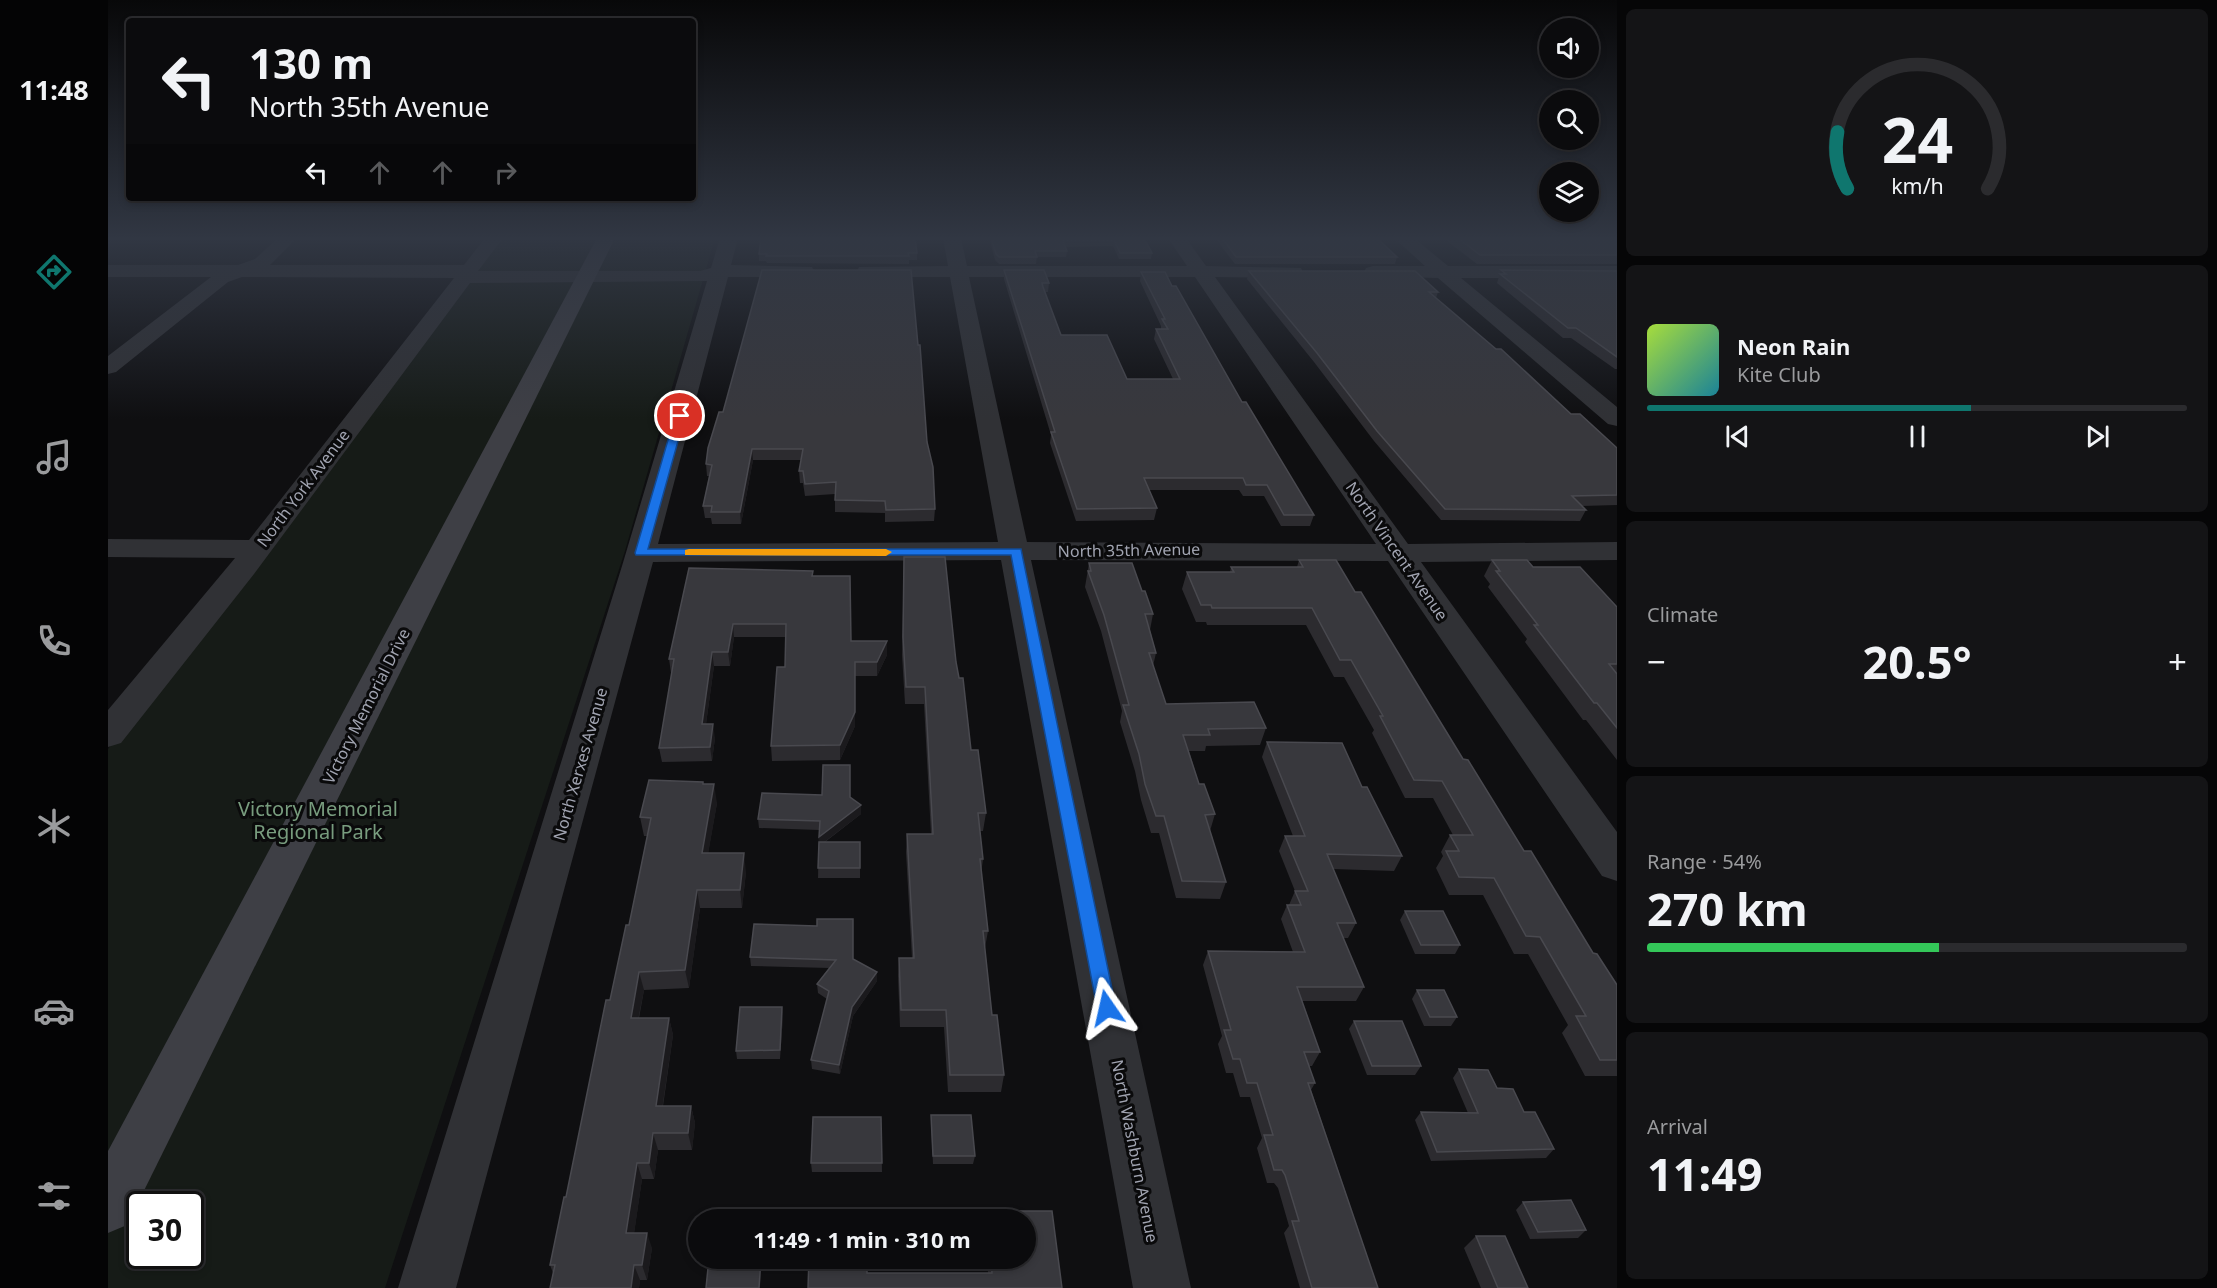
<!DOCTYPE html>
<meta charset="utf-8">
<style>
body{margin:0;font-family:"Noto Sans",sans-serif;background:#141416;color:#f1f3f6;height:100vh;display:flex;flex-direction:column;font-size:22px;white-space:nowrap}
*{box-sizing:border-box;margin:0}
p{font-size:20px;color:#9a9b9d}
.icon{flex:none;width:33px;height:33px;fill:none;stroke:currentColor;stroke-width:2;stroke-linecap:round;stroke-linejoin:round}
.map{position:relative;flex:1;overflow:hidden}
.drawer{display:flex;flex-direction:column;gap:9px;padding:9px;background:#060607;width:600px}
.drawer>*{flex:none}
.guide{position:absolute;left:18px;top:18px;width:570px;height:183px;border-radius:6px;box-shadow:0 3px 9px #0003,0 0 0 2px #2b2b2e;background:#0b0b0d;color:#f1f3f6;overflow:hidden}
.controls{position:absolute;left:1431px;top:18px;display:grid;gap:12px}
.controls a{display:grid;place-items:center;width:60px;height:60px;border-radius:50%;background:#0b0b0d;box-shadow:0 3px 9px #0003,0 0 0 2px #2b2b2e;font-size:30px}
.speed{position:absolute;left:18px;top:1191px;display:flex;gap:12px;font-size:30px;font-weight:700;text-align:center}
.speed>*{display:grid;place-content:center;width:78px;height:78px;border-radius:50%;background:#0b0b0d;box-shadow:0 3px 9px #0003,0 0 0 2px #2b2b2e;line-height:1}
.speed .limit{border:3px solid #111;border-radius:9px;background:#fff;color:#111}
.pin{position:absolute;display:grid;place-items:center;width:51px;height:51px;color:#fff;margin:-26px;border:3px solid #fff;border-radius:50%;box-shadow:0 2px 6px #0007}
.me{position:absolute;width:66px;margin:-33px;rotate:349deg;stroke-linejoin:round;filter:drop-shadow(0 0 4px #0008)}
.turn{display:flex;align-items:center;gap:21px;height:126px;padding:0 24px;font-size:27px}
.turn .icon{width:78px;height:78px;stroke-width:2.5}
.turn b{display:block;font-size:42px;line-height:51px}
.lanes{display:flex;align-items:center;height:57px;padding:0 24px;background:#0003;justify-content:center;gap:30px;direction:ltr}
.lanes .off{opacity:.35}
.big{font-size:45px;font-weight:700;line-height:1.1}
.drawer .widget{flex:1;display:flex;flex-direction:column;justify-content:center;gap:9px;min-width:0;padding:0 21px;border-radius:9px;background:#141416}
.drawer .dial{align-items:center;gap:0}
.dial svg{height:156px;overflow:visible;fill:none;stroke:#2b2b2e;stroke-width:7;stroke-linecap:round;text-anchor:middle}
.dial text{fill:#f1f3f6;stroke:none}
.song{display:flex;align-items:center;gap:18px}
.cover{width:72px;height:72px;border-radius:9px;background:linear-gradient(135deg,hsl(80 70% 55%),hsl(190 70% 35%))}
.played{height:6px;border-radius:3px;background:linear-gradient(90deg,#0f766e 60%,#2b2b2e 60%)}
.keys{display:flex;justify-content:space-around;direction:ltr}
.heat{display:flex;justify-content:space-between;align-items:center;font-size:33px;direction:ltr}
.charge{height:9px;border-radius:4px;background:linear-gradient(90deg,#34c759 54%,#2b2b2e 0)}
.trip{position:absolute;left:580px;top:1209px;width:348px;height:60px;border-radius:30px;background:#0b0b0d;box-shadow:0 3px 9px #0003,0 0 0 2px #2b2b2e;font-weight:700;line-height:60px;text-align:center}
main{display:flex;flex:1;min-height:0}
.tab-bar{display:flex;flex-direction:column;width:108px;justify-content:space-around;align-items:center;background:#040405;color:#9a9b9d}
.tab-bar .icon{width:42px;height:42px}
.tab-bar .on{color:#0f766e}
.tab-bar b{font-size:27px;color:#f1f3f6}
.map>svg:first-child{display:block}
.green{fill:#161b17;fill-rule:evenodd}
.lines{fill:none;stroke-linecap:round;stroke-linejoin:round}
.street{fill:#303135;fill-rule:evenodd}
.secondary{fill:#3e3f45;fill-rule:evenodd}
.wall{fill:#2c2b2f}
.shaded-wall{fill:#1b1a1d}
.building{fill:#38383d;stroke:#49494f;stroke-width:1.5}
.route{fill:#1a73e8;stroke:#114b97;stroke-width:1.5}
.slow{fill:#f59e0b}
.labels{text-anchor:middle;dominant-baseline:central;stroke-width:6;stroke-linejoin:round;paint-order:stroke}
.street-label{font-size:16px;fill:#a1a4b1;stroke:#0a0a0b}
.near-park-label{font-size:20px;fill:#789c7e;stroke:#0a0a0b}
</style>
<main>
<nav class="tab-bar">
<b>11:48</b>
<svg class="icon on" aria-label="directions" viewBox="0 0 24 24"><path d="M12 3l9 9-9 9-9-9zM9 14v-3h6M13 9l2 2-2 2"/></svg>
<svg class="icon" aria-label="music" viewBox="0 0 24 24"><path d="M9 18V5l10-2v13"/><circle cx="6" cy="18" r="3"/><circle cx="16" cy="16" r="3"/></svg>
<svg class="icon" aria-label="phone" viewBox="0 0 24 24"><path d="M5 4h4l2 5-3 2q2 4 5 5l2-3 5 2v4C11 20 4 13 5 4z"/></svg>
<svg class="icon" aria-label="climate" viewBox="0 0 24 24"><path d="M12 3v18M4 7l16 10M4 17L20 7"/></svg>
<svg class="icon" aria-label="car" viewBox="0 0 24 24"><path d="M5 17H2v-5l4-1 3-4h7l3 4 3 1v5h-3M9 17h6M6 11h13"/><circle cx="7" cy="17" r="2"/><circle cx="17" cy="17" r="2"/></svg>
<svg class="icon" aria-label="filters" viewBox="0 0 24 24"><path d="M4 7h16M4 17h16"/><circle cx="9" cy="7" r="2"/><circle cx="15" cy="17" r="2"/></svg>
</nav>
<div class="map">
<svg width="1509" height="1288" viewBox="0 0 1509 1288">
<rect width="100%" height="100%" fill="#0f0f11"/>
<path class="green" d="M 392,238 L 607,238 L 517,551 L 277,1288 L 0,1288 L 0,749 ZM 32,1204 L 82,1204 L 82,1256 L 32,1256 Z"/>
<g class="lines">
<g class="street">
<path d="M 170,238 L 189,238 L 162,265 L 356,265 L 377,238 L 395,238 L 370,271 L 592,271 L 603,268 L 612,238 L 630,238 L 623,265 L 704,267 L 706,271 L 704,275 L 697,277 L 620,277 L 550,544 L 890,542 L 842,277 L 758,277 L 751,275 L 749,271 L 751,267 L 840,266 L 835,238 L 853,238 L 859,266 L 1079,266 L 1060,238 L 1078,238 L 1098,266 L 1193,268 L 1195,272 L 1193,276 L 1186,278 L 1107,277 L 1300,544 L 1509,542 L 1509,560 L 1313,562 L 1509,832 L 1509,881 L 1494,876 L 1280,561 L 923,560 L 1083,1288 L 1025,1288 L 893,560 L 545,562 L 348,1288 L 290,1288 L 514,566 L 599,281 L 362,283 L 146,574 L 13,743 L 0,747 L 0,710 L 127,558 L 0,557 L 0,539 L 141,540 L 346,278 L 134,277 L 120,282 L 8,372 L 0,374 L 0,356 L 103,277 L 0,277 L 0,265 L 130,265 L 147,259 ZM 861,277 L 1087,277 L 1268,544 L 919,542 Z"/>
<polygon points="1286,238 1306,238 1340,266 1509,266 1509,278 1353,278 1509,407 1509,426 1500,424 1330,278 1258,276 1256,272 1258,268 1265,266 1317,266"/>
</g>
<polygon class="secondary" points="489,238 507,238 19,1225 0,1233 0,1151"/>
</g>
<g class="wall">
<polygon points="881,238 1036,238 1044,253 1043,259 1011,259 1005,246 958,247 959,251 958,257 929,257 928,264 891,264 887,260"/>
<polygon points="1107,238 1269,238 1289,257 1287,264 1127,264"/>
<polygon points="1335,238 1509,238 1509,264 1369,264"/>
<polygon points="809,253 809,260 801,260 801,264 659,263 658,261 651,261 651,254"/>
<polygon points="896,270 941,283 940,292 937,292 953,335 1019,379 1065,379 1046,339 1048,329 1053,329 1053,326 1032,281 1033,272 1064,286 1134,402 1206,515 1202,526 1173,526 1156,496 1135,496 1131,490 1041,490 1049,508 1046,520 968,521 942,443 943,435 896,279"/>
<polygon points="1393,270 1509,271 1509,369 1507,369 1463,338 1455,338 1389,283"/>
<polygon points="1141,271 1330,292 1328,298 1463,414 1509,448 1509,505 1474,506 1478,510 1472,521 1333,520 1266,441 1206,362 1139,279"/>
<polygon points="819,442 827,509 826,521 777,522 777,513 727,512 727,494 697,496 695,483 692,483 691,471 693,460 645,460 633,524 604,524 603,518 597,518 595,506 601,476 599,476 598,464 600,448"/>
<polygon points="796,557 848,662 863,750 878,813 875,831 872,831 875,859 873,874 880,931 877,948 884,1015 896,1075 893,1092 840,1092 836,1027 792,1027 790,976 791,958 804,958 798,852 799,834 823,834 816,704 797,704 794,655"/>
<polygon points="1191,560 1247,592 1355,759 1416,851 1485,953 1509,985 1509,1076 1477,1076 1454,1033 1460,1025 1420,954 1406,954 1375,895 1341,895 1328,868 1335,856 1333,852 1342,835 1345,835 1325,798 1297,798 1264,733 1266,730 1236,677 1226,677 1198,625 1099,625 1098,622 1088,622 1074,589 1079,572 1122,572 1123,567 1189,567"/>
<polygon points="1384,560 1425,567 1509,607 1509,760 1478,720 1475,720 1417,642 1419,639 1380,587 1382,584 1376,576"/>
<polygon points="981,563 1034,591 1045,614 1042,630 1048,653 1045,666 1058,704 1158,728 1152,745 1098,746 1097,751 1081,751 1091,784 1107,814 1102,831 1118,882 1112,899 1068,898 1051,833 1043,833 1033,800 1027,771 1012,722 1014,711 993,631 977,587"/>
<polygon points="705,571 705,576 743,641 779,641 779,655 769,676 747,676 747,726 732,760 664,761 663,746 677,667 678,637 626,637 622,666 606,666 598,724 607,738 604,761 554,762 551,748 564,673 563,673 561,659"/>
<polygon points="1159,742 1254,787 1294,856 1286,871 1225,869 1248,923 1240,938 1235,938 1256,987 1248,1001 1194,1001 1212,1052 1204,1066 1201,1066 1207,1083 1203,1090 1270,1288 1192,1288 1176,1233 1181,1226 1170,1188 1166,1183 1159,1183 1149,1148 1154,1138 1142,1097 1132,1097 1125,1073 1118,1073 1110,1044 1114,1036 1095,965 1100,951 1185,952 1173,919 1179,905 1181,905 1187,891 1171,851 1177,836 1185,836 1154,757"/>
<polygon points="595,784 609,803 600,853 638,872 634,908 592,908 581,988 536,990 531,1018 561,1018 565,1035 555,1106 583,1106 587,1123 584,1150 550,1150 546,1179 534,1179 526,1233 544,1248 539,1280 532,1280 531,1288 442,1288 445,1273 442,1265 458,1197 502,1000 521,925 539,836 536,836 532,817"/>
<polygon points="742,797 753,814 717,842 752,842 752,878 710,878 711,830 651,828 650,819"/>
<polygon points="1297,911 1352,945 1347,954 1307,954 1292,920"/>
<polygon points="642,957 745,959 769,981 745,1016 732,1074 704,1069 703,1060 719,999 710,993 709,984 721,968 643,966"/>
<polygon points="1309,990 1349,1017 1343,1026 1316,1026 1304,999"/>
<polygon points="674,1007 675,1016 672,1059 629,1059 628,1051"/>
<polygon points="1246,1021 1313,1066 1307,1075 1259,1075 1241,1029"/>
<polygon points="1351,1069 1389,1088 1416,1112 1446,1149 1438,1158 1323,1161 1307,1120 1313,1112 1360,1113 1345,1078"/>
<polygon points="823,1115 867,1156 865,1164 825,1164 823,1124"/>
<polygon points="773,1117 774,1172 704,1172 703,1163"/>
<polygon points="1415,1202 1478,1230 1470,1238 1422,1239 1408,1210"/>
<polygon points="879,1211 944,1211 954,1288 700,1288 701,1258 759,1258 759,1273 880,1273 879,1258 918,1258 918,1220 877,1220"/>
<polygon points="1368,1236 1420,1288 1373,1288 1356,1248"/>
</g>
<g class="shaded-wall">
<polygon points="644,449 645,460 633,524 632,512"/>
<polygon points="625,624 626,637 622,666 620,652"/>
<polygon points="779,641 779,655 769,676 769,662"/>
<polygon points="604,652 606,666 596,738 594,724"/>
<polygon points="747,662 747,726 732,760 732,745"/>
<polygon points="605,724 607,738 604,761 602,747"/>
<polygon points="606,784 609,803 597,872 594,853"/>
<polygon points="753,805 753,814 711,846 711,837"/>
<polygon points="636,853 638,872 634,908 632,890"/>
<polygon points="589,890 592,908 581,988 577,970"/>
<polygon points="531,972 536,990 527,1035 523,1018"/>
<polygon points="769,972 769,981 745,1016 732,1074 731,1065 744,1007"/>
<polygon points="674,1007 675,1016 672,1059 672,1050"/>
<polygon points="561,1018 565,1035 552,1123 548,1106"/>
<polygon points="583,1106 587,1123 584,1150 580,1133"/>
<polygon points="545,1133 550,1150 546,1179 541,1163"/>
<polygon points="529,1163 534,1179 524,1248 518,1233"/>
<polygon points="539,1233 544,1248 539,1280 534,1265"/>
<polygon points="653,1258 654,1258 652,1288 651,1288"/>
<polygon points="526,1265 532,1280 531,1288 523,1288"/>
</g>
<g class="building">
<polygon points="653,238 807,238 809,253 800,253 801,256 658,256 659,254 651,254"/>
<polygon points="883,238 1036,238 1044,253 1012,253 1006,240 955,241 959,251 927,251 929,257 891,257 888,254"/>
<polygon points="1114,238 1269,238 1289,257 1128,257"/>
<polygon points="1350,238 1509,238 1509,255 1372,255"/>
<polygon points="654,270 803,270 810,345 812,345 819,442 825,467 827,509 778,510 777,501 727,500 728,482 697,484 695,471 691,471 695,449 644,449 632,512 603,512 604,506 595,506 604,465 598,464 600,448 611,412 615,412"/>
<polygon points="896,270 936,270 941,283 934,283 935,287 953,335 999,335 1019,379 1072,379 1048,329 1060,329 1054,319 1057,319 1033,272 1057,272 1064,286 1068,286 1134,402 1138,402 1206,515 1176,515 1159,485 1138,485 1135,478 1036,478 1049,508 969,509 943,432 947,432"/>
<polygon points="1393,270 1509,271 1509,357 1468,328 1460,328 1392,274 1398,274"/>
<polygon points="1141,271 1307,271 1330,292 1321,292 1388,349 1393,349 1463,414 1472,414 1509,448 1509,495 1464,496 1478,510 1337,509 1269,431 1209,353"/>
<polygon points="796,557 837,557 848,662 851,678 855,678 863,750 870,750 878,813 870,813 875,859 872,859 880,931 875,931 884,1015 889,1015 896,1075 842,1075 838,1010 793,1010 791,958 806,958 799,834 825,834 817,687 798,687 795,637"/>
<polygon points="1191,560 1228,560 1247,592 1253,592 1355,759 1360,760 1416,851 1423,851 1485,953 1489,954 1509,985 1509,1060 1492,1060 1468,1016 1478,1016 1432,937 1418,936 1386,878 1351,877 1338,851 1351,851 1342,835 1365,835 1334,781 1306,780 1272,716 1275,716 1243,660 1232,660 1204,608 1104,608 1103,605 1093,605 1079,572 1126,572 1123,567 1195,567"/>
<polygon points="1384,560 1419,560 1425,567 1472,567 1509,607 1509,664 1501,664 1509,674 1509,728 1489,703 1486,703 1426,625 1430,625 1388,571 1392,571"/>
<polygon points="981,563 1024,563 1034,591 1037,591 1045,614 1037,614 1048,653 1041,653 1058,704 1146,702 1158,728 1100,729 1102,735 1075,735 1091,784 1096,784 1107,814 1097,815 1118,882 1074,881 1056,816 1048,816 1037,784 1031,754 1015,705 1021,705 996,615 980,571 983,571"/>
<polygon points="581,568 705,571 704,576 742,576 743,641 779,641 769,662 747,662 747,712 732,745 663,746 669,667 677,667 678,624 625,624 620,652 604,652 594,724 605,724 602,747 551,748 566,659 561,659"/>
<polygon points="1159,742 1234,743 1254,787 1259,787 1294,856 1219,854 1248,923 1229,923 1256,987 1189,987 1212,1052 1196,1052 1207,1083 1200,1083 1270,1288 1204,1288 1184,1221 1191,1221 1177,1175 1174,1170 1166,1170 1156,1135 1165,1135 1149,1083 1139,1083 1132,1059 1125,1059 1116,1030 1123,1030 1100,951 1197,952 1179,905 1193,905 1187,891 1200,891 1177,836 1197,836"/>
<polygon points="715,765 742,765 742,797 753,805 711,837 712,821 650,819 654,793 714,795"/>
<polygon points="541,780 595,782 595,784 606,784 594,853 636,853 632,890 589,890 577,970 531,972 523,1018 561,1018 548,1106 583,1106 580,1133 545,1133 541,1163 529,1163 518,1233 539,1233 534,1265 526,1265 523,1288 442,1288 447,1265 442,1265 456,1197 458,1197 498,1000 502,1000 518,925 521,925 543,818 532,817"/>
<polygon points="711,842 752,842 752,868 710,868"/>
<polygon points="1297,911 1335,911 1352,945 1313,945"/>
<polygon points="709,919 745,919 745,959 769,972 744,1007 731,1065 703,1060 721,991 709,984 728,960 642,957 646,924 709,926"/>
<polygon points="1309,990 1336,990 1349,1017 1322,1017"/>
<polygon points="632,1007 674,1007 672,1050 628,1051"/>
<polygon points="1246,1021 1294,1021 1313,1066 1264,1066"/>
<polygon points="1351,1069 1380,1070 1389,1088 1405,1089 1416,1112 1427,1112 1446,1149 1329,1152 1313,1112 1370,1113"/>
<polygon points="823,1115 863,1115 867,1156 825,1156"/>
<polygon points="705,1117 773,1117 774,1163 703,1163"/>
<polygon points="1463,1200 1478,1230 1430,1232 1415,1202"/>
<polygon points="879,1211 944,1211 954,1288 700,1288 701,1258 759,1258 759,1273 884,1273 883,1258 918,1258 918,1220 880,1220"/>
<polygon points="606,1218 656,1218 655,1220 605,1220"/>
<polygon points="1368,1236 1397,1236 1420,1288 1390,1288"/>
<polygon points="601,1258 653,1258 651,1288 598,1288"/>
</g>
<linearGradient id="sky" x2="0" y2="1"><stop stop-color="#080809"/><stop offset="0.57" stop-color="#313743"/><stop offset="1" stop-color="#313743" stop-opacity="0"/></linearGradient>
<rect width="1509" height="419" fill="url(#sky)"/>
<polygon class="route" points="572,413 577,416 540,549 913,549 1008,1008 1005,1014 999,1017 992,1014 989,1008 903,555 528,555 527,553 567,416"/>
<polygon class="slow" points="581,549 778,549 784,552 778,556 577,555 577,550"/>
<g class="labels">
<g class="street-label">
<text transform="translate(195 488) rotate(-53)">North York Avenue</text>
<text transform="translate(1021 550) rotate(-1)">North 35th Avenue</text>
<text transform="translate(1289 551) rotate(55)">North Vincent Avenue</text>
<text transform="translate(258 706) rotate(-63)">Victory Memorial Drive</text>
<text transform="translate(472 764) rotate(-74)">North Xerxes Avenue</text>
<text transform="translate(1027 1151) rotate(79)">North Washburn Avenue</text>
</g>
<g class="near-park-label">
<text x="210" y="808">Victory Memorial<tspan x="210" dy="23">Regional Park</tspan></text>
</g>
</g>
</svg>
<div class="controls">
<a><svg class="icon" aria-label="sound" viewBox="0 0 24 24"><path d="M4 9h4l5-4v14l-5-4H4zM17 9q2 3 0 6"/></svg></a>
<a><svg class="icon" aria-label="search" viewBox="0 0 24 24"><circle cx="10" cy="10" r="6"/><path d="M15 15l6 6"/></svg></a>
<a><svg class="icon" aria-label="layers" viewBox="0 0 24 24"><path d="M12 4l9 5-9 5-9-5zM3 14l9 5 9-5"/></svg></a>
</div>
<div class="speed"><div class="limit">30</div></div>
<div class="pin" style="left:572px;top:416px;background:#d93025"><svg class="icon" aria-label="arrive" viewBox="0 0 24 24"><path d="M6 21V4h12l-3 4 3 4H6"/></svg></div>
<svg class="me" style="left:999px;top:1008px" viewBox="-20 -20 40 40"><path d="M0-17L14 15 0 8-14 15z" fill="#1a73e8" stroke="#fff" stroke-width="4"/></svg>
<div class="trip">11:49 · 1 min · 310 m</div>
<div class="guide">
<div class="turn"><svg class="icon" aria-label="left" viewBox="0 0 24 24"><path d="M17 20v-9H6M10 6l-5 5 5 5"/></svg><div><b>130 m</b>North 35th Avenue</div></div>
<div class="lanes"><svg class="icon" aria-label="left" viewBox="0 0 24 24"><path d="M17 20v-9H6M10 6l-5 5 5 5"/></svg><svg class="icon off" aria-label="ahead" viewBox="0 0 24 24"><path d="M12 20V5M6 11l6-6 6 6"/></svg><svg class="icon off" aria-label="ahead" viewBox="0 0 24 24"><path d="M12 20V5M6 11l6-6 6 6"/></svg><svg class="icon off" aria-label="right" viewBox="0 0 24 24"><path d="M7 20v-9h11M14 6l5 5-5 5"/></svg></div>
</div>
</div>
<section class="drawer">
<div class="widget dial"><svg viewBox="0 0 100 80">
<path d="M14 69A42 42 0 1 1 86 69"/>
<path d="M14 69A42 42 0 0 1 9 40" stroke="#0f766e"/>
<text x="50" y="56" font-size="32" font-weight="700">24</text>
<text x="50" y="72" font-size="11">km/h</text>
</svg></div>
<div class="widget">
<div class="song"><i class="cover"></i><div><b>Neon Rain</b><p>Kite Club</p></div></div>
<div class="played"></div>
<div class="keys"><svg class="icon" aria-label="previous" viewBox="0 0 24 24"><path d="M18 5L8 12l10 7zM5 5v14"/></svg><svg class="icon" aria-label="pause" viewBox="0 0 24 24"><path d="M8 5v14M16 5v14"/></svg><svg class="icon" aria-label="next" viewBox="0 0 24 24"><path d="M6 5l10 7-10 7zM19 5v14"/></svg></div>
</div>
<div class="widget"><p>Climate</p>
<div class="heat"><a>−</a><b class="big">20.5°</b><a>+</a></div>
</div>
<div class="widget"><p>Range · 54%</p><b class="big">270 km</b><div class="charge"></div></div>
<div class="widget"><p>Arrival</p><b class="big">11:49</b></div>
</section>
</main>
